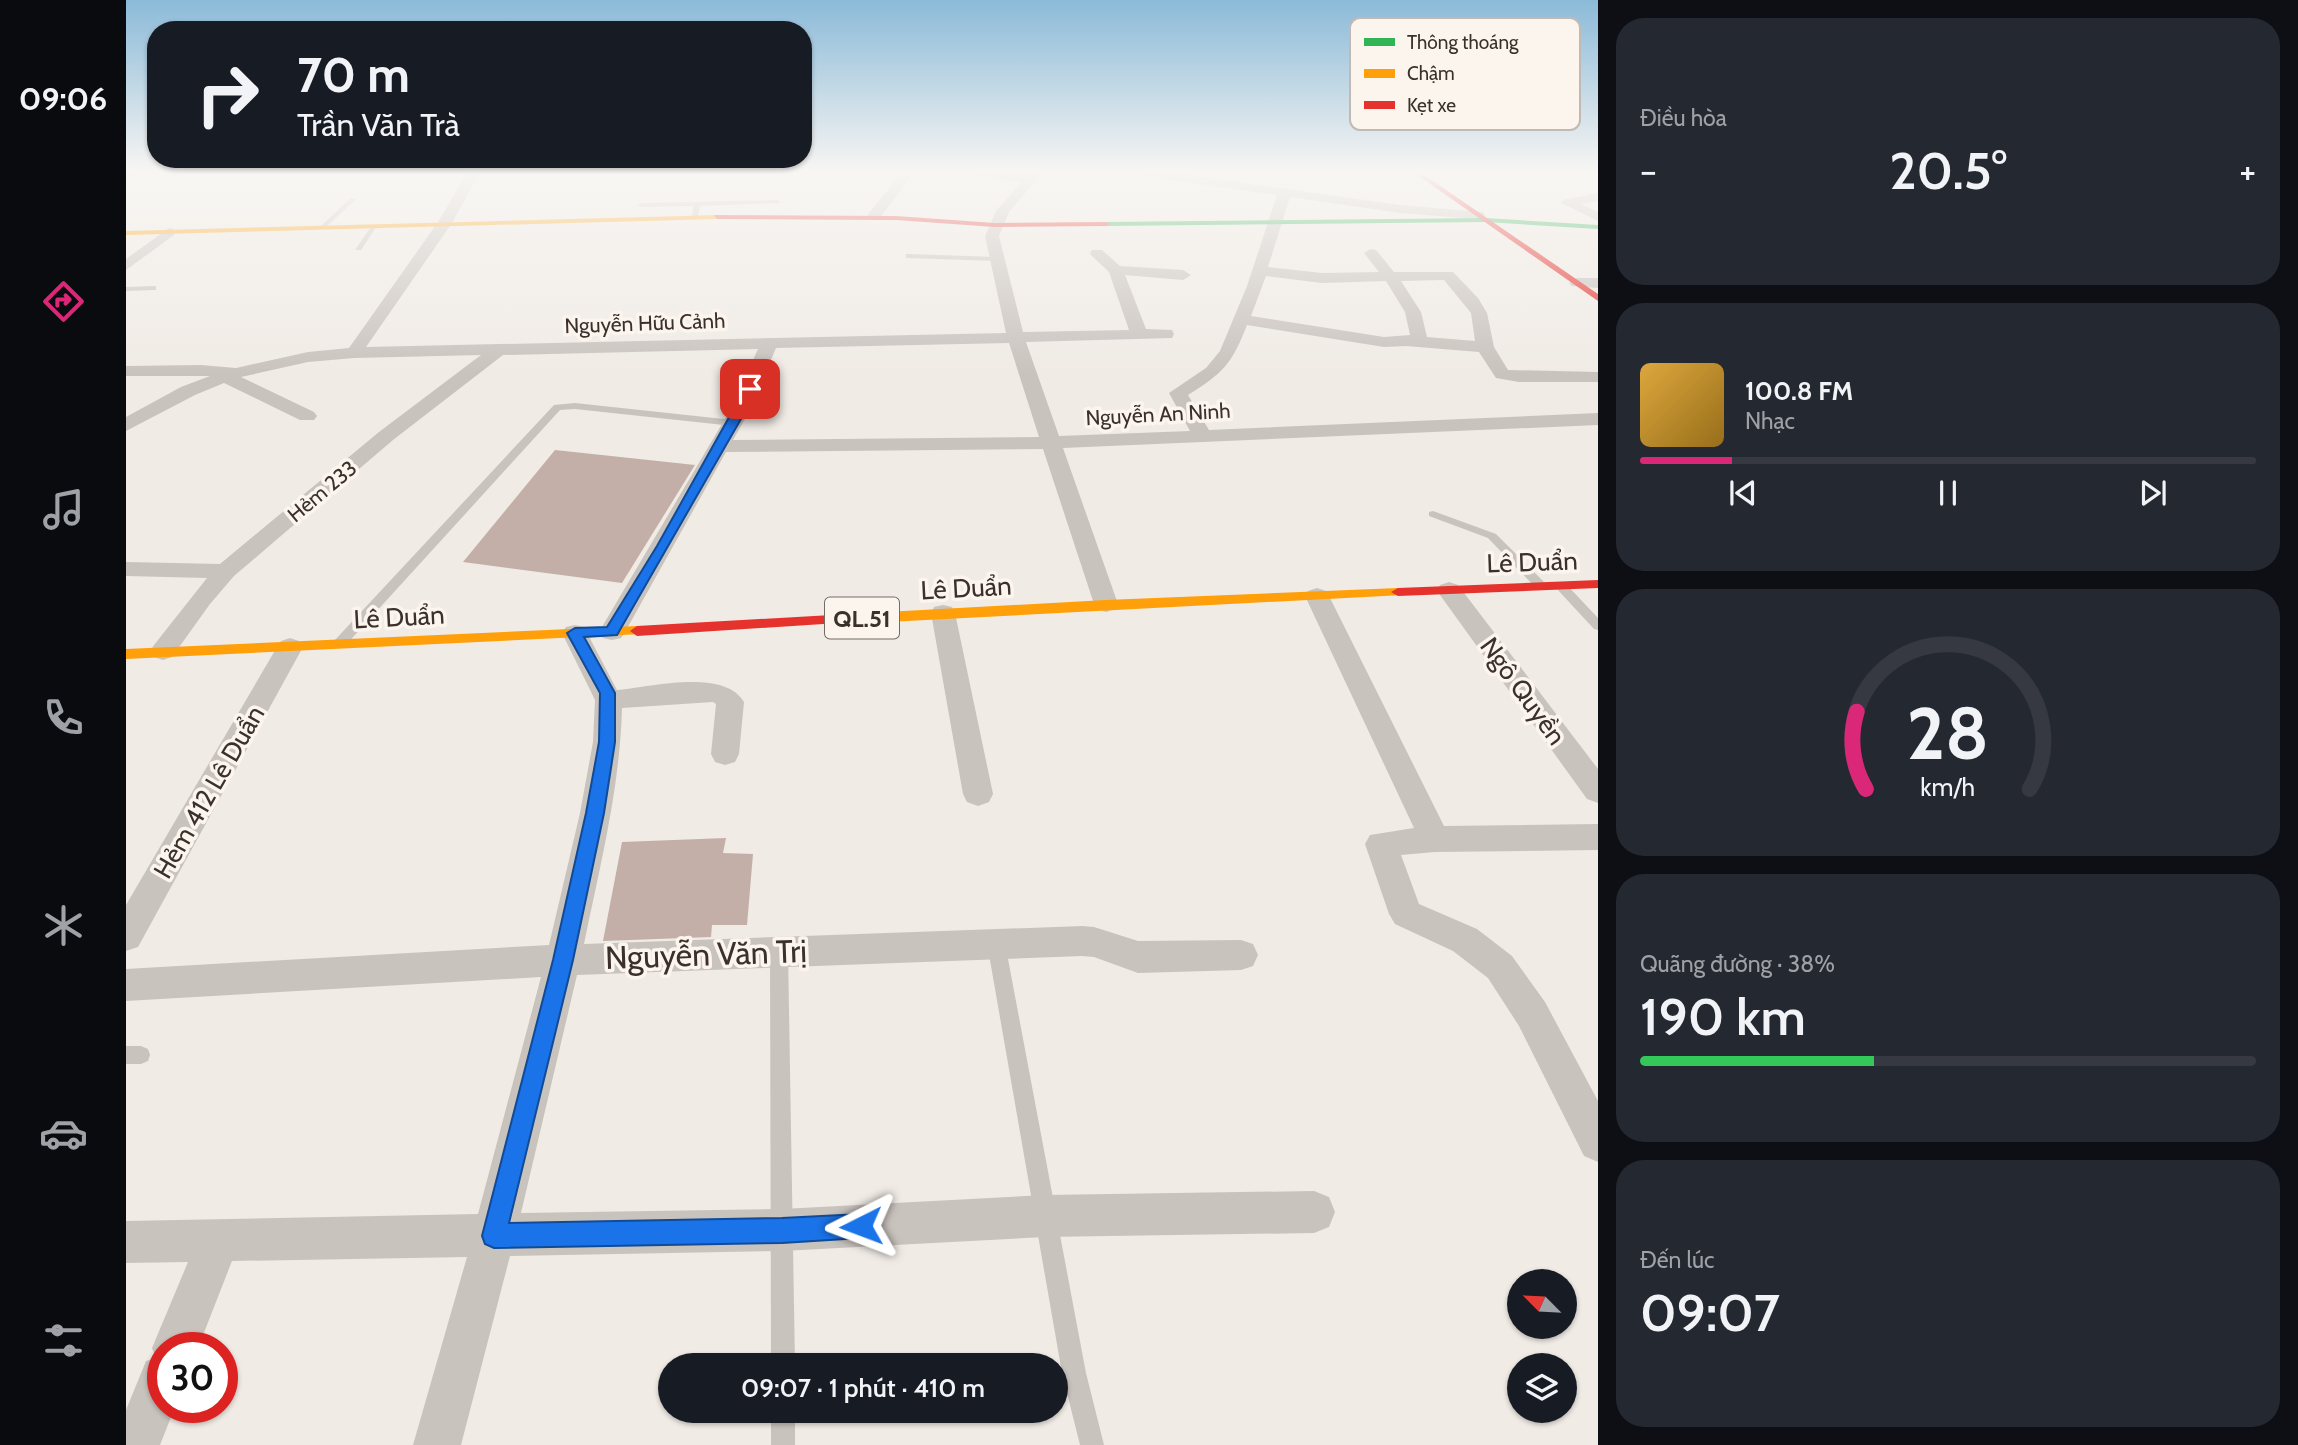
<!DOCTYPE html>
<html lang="vi">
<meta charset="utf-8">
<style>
body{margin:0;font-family:Cabin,sans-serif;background:#242831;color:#f1f3f6;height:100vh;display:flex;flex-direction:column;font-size:26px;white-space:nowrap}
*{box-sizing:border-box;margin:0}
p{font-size:23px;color:#9ea1a6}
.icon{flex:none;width:38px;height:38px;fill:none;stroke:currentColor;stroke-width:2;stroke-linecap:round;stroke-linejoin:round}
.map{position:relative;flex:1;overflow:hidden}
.panel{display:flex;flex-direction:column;gap:18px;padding:18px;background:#0d0f14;width:700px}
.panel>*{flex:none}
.hud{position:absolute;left:21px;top:21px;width:665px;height:147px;border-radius:28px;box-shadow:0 2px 5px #0004;background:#171b24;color:#f1f3f6;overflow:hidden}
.needle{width:46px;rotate:294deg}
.controls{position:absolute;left:1381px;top:1269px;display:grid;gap:14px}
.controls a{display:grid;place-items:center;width:70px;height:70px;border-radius:50%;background:#171b24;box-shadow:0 2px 5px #0004;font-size:35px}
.speed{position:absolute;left:21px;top:1332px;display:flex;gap:14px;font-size:35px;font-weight:700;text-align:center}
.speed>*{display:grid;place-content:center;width:91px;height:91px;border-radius:50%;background:#171b24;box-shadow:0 2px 5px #0004;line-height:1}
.speed .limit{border:10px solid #d22;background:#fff;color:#111}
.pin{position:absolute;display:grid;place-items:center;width:60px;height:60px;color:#fff;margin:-30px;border-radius:14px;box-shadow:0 4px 10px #0006}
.me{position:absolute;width:77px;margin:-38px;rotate:267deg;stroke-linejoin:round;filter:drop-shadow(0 0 5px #0008)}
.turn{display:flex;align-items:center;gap:24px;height:147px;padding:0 35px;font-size:32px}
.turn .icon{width:91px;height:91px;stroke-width:2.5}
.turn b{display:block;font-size:49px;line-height:60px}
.big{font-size:52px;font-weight:600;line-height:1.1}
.panel .tile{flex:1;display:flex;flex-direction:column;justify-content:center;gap:10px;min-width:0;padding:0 24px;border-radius:28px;background:#242831}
.panel .dial{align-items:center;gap:0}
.dial svg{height:182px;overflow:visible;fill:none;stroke:#363941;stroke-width:7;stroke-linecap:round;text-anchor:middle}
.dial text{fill:#f1f3f6;stroke:none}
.song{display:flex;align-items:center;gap:21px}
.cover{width:84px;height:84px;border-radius:10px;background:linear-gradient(135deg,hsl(40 70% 55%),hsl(40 70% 35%))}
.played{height:7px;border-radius:4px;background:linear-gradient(90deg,#db2777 15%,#363941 15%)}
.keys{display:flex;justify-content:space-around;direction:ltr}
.heat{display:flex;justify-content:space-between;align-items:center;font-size:38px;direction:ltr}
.charge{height:10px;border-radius:5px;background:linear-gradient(90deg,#34c759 38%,#363941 0)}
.trip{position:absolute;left:532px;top:1353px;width:410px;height:70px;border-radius:35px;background:#171b24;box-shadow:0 2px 5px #0004;font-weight:600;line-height:70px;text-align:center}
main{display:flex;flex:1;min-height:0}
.tabs{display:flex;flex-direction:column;width:126px;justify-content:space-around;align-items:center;background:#090b0e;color:#9ea1a6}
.tabs .icon{width:49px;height:49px}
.tabs .current{color:#db2777}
.tabs b{font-size:32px;color:#f1f3f6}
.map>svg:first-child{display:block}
.building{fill:#c3afa7}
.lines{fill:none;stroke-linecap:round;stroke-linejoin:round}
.lane{fill:#c9c3be;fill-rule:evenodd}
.street{fill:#c9c3be;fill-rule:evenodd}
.fast{fill:#30b455;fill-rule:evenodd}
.slow{fill:#ff9f0a;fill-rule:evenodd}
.jam{fill:#e5322d;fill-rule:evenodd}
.route{fill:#1a73e8;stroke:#114b97;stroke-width:2}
.labels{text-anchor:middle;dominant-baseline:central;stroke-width:7;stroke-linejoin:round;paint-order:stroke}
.far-street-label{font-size:21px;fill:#3b302b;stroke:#fbf5ee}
.shield{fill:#fbf5ee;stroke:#756b66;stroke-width:2}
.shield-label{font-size:24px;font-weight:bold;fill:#3b302b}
.street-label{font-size:26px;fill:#3b302b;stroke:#fbf5ee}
.near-street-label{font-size:32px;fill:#3b302b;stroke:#fbf5ee}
.key{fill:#fbf5ee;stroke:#c1bab4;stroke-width:2}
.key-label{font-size:19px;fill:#3b302b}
</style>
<main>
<nav class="tabs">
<b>09:06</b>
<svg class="icon current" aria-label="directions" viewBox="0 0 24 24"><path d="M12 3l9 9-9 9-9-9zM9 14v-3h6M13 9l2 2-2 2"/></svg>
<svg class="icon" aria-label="music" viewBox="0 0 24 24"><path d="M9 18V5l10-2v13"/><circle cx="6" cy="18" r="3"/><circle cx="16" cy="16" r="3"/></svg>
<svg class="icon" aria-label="phone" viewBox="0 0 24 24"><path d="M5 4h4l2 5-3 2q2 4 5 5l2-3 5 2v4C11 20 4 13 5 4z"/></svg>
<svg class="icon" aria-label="climate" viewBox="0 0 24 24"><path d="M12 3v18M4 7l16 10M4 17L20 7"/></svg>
<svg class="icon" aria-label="car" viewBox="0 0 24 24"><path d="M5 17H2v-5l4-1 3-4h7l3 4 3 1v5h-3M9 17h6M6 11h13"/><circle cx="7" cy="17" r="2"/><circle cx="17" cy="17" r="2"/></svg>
<svg class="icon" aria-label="filters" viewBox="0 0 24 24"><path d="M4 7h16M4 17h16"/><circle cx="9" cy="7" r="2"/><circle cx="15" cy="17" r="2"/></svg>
</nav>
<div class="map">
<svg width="1472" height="1445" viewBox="0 0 1472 1445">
<rect width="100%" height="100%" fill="#f0ebe5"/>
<g class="building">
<polygon points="429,450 569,465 496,583 337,562"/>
<polygon points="600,838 597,853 627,854 621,925 586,925 585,937 477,941 496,842"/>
</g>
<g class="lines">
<g class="lane">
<polygon points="225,198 230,199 199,228 195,228 195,226"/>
<polygon points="652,200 654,203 574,206 572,217 569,219 566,217 567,206 515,207 512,205 515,203"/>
<polygon points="246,225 251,226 235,250 229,250"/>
<polygon points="783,254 871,257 875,259 871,261 780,258 780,254"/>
<polygon points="30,286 30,290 27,290 0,291 0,287"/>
<polygon points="449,403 607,420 612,423 607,426 449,409 434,410 218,647 208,647 207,644 208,641 428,405"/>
<polygon points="1307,511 1370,534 1420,584 1422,587 1420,590 1412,590 1362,538 1303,516 1303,512"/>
<polygon points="1435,582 1439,583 1472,618 1472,630 1468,629 1431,589 1429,586 1431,583"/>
<polygon points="870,935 876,938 879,943 960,1373 978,1445 954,1445 936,1373 861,943 864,938"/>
<polygon points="653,943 659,946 662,951 669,1365 645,1365 644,951 647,946"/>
<polygon points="0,1046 15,1046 22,1049 24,1055 22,1061 15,1064 0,1064"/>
<rect x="645" y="1410" width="24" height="35"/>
</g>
<g class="street">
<polygon points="0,172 12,172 0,180"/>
<path d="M 342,172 L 354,172 L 326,223 L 240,347 L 880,333 L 859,236 L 870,211 L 896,182 L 849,176 L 843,172 L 902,175 L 904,172 L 917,172 L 883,212 L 873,236 L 897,332 L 1003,330 L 983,272 L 966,256 L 964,253 L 966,250 L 976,250 L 994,266 L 1057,270 L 1065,275 L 1057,280 L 999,275 L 1020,329 L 1046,330 L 1048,334 L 1046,338 L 900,342 L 933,436 L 1064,431 L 1043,393 L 1080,368 L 1094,351 L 1121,286 L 1151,195 L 1016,176 L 1010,172 L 1041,172 L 1274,205 L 1357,212 L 1359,215 L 1352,219 L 1274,213 L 1164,197 L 1142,267 L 1196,273 L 1253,272 L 1238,253 L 1245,249 L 1250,250 L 1268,272 L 1327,272 L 1352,298 L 1361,313 L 1368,347 L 1382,370 L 1472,372 L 1472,382 L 1393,382 L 1370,378 L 1353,352 L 1280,346 L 1258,347 L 1121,325 C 1106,364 1097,373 1062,395 L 1083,430 L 1472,413 L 1472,425 L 937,448 L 992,604 L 989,609 L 980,612 L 971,609 L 968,604 L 917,449 L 600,452 L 499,632 L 495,638 L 486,640 L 477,638 L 473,632 L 603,412 L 632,349 L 377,355 L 267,440 L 108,576 L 84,604 L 46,657 L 37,660 L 28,657 L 24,651 L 28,645 L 81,578 L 0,576 L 0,562 L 94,564 L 253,432 L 355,355 L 228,358 L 182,362 L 115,377 L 188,412 L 191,416 L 188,420 L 174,420 L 98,383 L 69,395 L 0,431 L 0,417 L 55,387 L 84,376 L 0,376 L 0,366 L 75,365 L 110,368 L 182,352 L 223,348 L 312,222 ZM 1140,276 L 1196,283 L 1260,281 L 1279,312 L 1284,335 L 1258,337 L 1125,316 ZM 1318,280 L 1345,313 L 1349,341 L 1301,337 L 1295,312 L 1275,281 ZM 883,343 L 913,437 L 607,440 L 623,412 L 650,348 Z"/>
<polygon points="779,173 785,177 752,220 742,220 742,214 775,174"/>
<polygon points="1472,193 1472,201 1455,204 1472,212 1472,221 1435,203 1437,200"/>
<polygon points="43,228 48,229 48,235 0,270 0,259"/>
<polygon points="1451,278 1472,278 1472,288 1446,286 1443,283"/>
<polygon points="1323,582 1332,585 1472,769 1472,803 1461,799 1314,595 1311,590 1314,585"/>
<polygon points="1191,588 1200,591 1203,596 1318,826 1472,824 1472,850 1309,852 1275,855 1293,904 1351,929 1386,956 1419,1002 1472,1101 1472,1162 1458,1156 1393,1026 1362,978 1327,951 1269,924 1263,914 1239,844 1244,835 1288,828 1179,596 1182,591"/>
<polygon points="817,605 826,607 829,613 867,794 863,802 852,806 841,802 837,794 805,613 808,607"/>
<path d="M 449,625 L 458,627 L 491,690 C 525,687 598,668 618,702 L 613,754 L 609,762 L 599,765 L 589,762 L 585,754 L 590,704 L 587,702 L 496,708 C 494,788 474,866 458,944 L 956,926 L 968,927 L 1012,941 L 1115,940 L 1127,944 L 1132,955 L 1127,966 L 1115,970 L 1012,973 L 968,957 L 956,956 L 451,975 L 395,1213 L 656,1209 L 919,1195 L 1188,1191 L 1203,1197 L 1209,1212 L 1203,1227 L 1188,1233 L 919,1237 L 656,1251 L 384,1256 L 335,1445 L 287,1445 L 341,1257 L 106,1261 L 72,1348 L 37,1348 L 37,1407 L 49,1407 L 34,1445 L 0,1445 L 0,1410 L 20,1361 L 30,1358 L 26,1348 L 62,1262 L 0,1263 L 0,1221 L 352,1214 L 415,977 L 0,1001 L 0,969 L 423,945 L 454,813 L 467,742 L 469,700 L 436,633 L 440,627 Z"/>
<polygon points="164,638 173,641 177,647 12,947 0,951 0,905 151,647 155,641"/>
</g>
<polygon class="fast" points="1360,218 1472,225 1472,229 1360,222 980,226 976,224 980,222"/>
<g class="slow">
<polygon points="594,215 591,219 0,235 0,231"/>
<polygon points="1272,588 1277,589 1279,592 1277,595 723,624 716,619 723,614 980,600"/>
<polygon points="511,626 518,631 516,634 0,659 0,649"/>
</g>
<g class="jam">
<polygon points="1287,172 1294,172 1472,294 1472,301"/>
<polygon points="588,215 770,216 869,223 980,222 984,224 980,226 869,227 770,220 591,219"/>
<polygon points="1472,580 1472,588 1272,596 1265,592 1272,588"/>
<polygon points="723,614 728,616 730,619 728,622 511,636 504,631 511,626"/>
</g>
</g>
<linearGradient id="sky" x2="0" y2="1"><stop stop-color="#8bbad8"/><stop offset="0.46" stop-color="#f8f6f3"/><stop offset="1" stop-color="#f8f6f3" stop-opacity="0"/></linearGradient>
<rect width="1472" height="374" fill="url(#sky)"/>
<polygon class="route" points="620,387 629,389 619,412 491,635 458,637 489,693 489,742 478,813 447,960 383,1223 656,1218 735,1214 743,1218 747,1226 743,1235 735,1238 656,1243 368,1248 359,1244 356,1236 427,960 460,813 473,742 474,693 441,633 449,628 481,627 531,546"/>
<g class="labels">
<g class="far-street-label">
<text transform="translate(519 323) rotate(-2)">Nguyễn Hữu Cảnh</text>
<text transform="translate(1032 414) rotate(-3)">Nguyễn An Ninh</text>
<text transform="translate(196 491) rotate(-40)">Hẻm 233</text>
</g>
<rect class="shield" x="699" y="597.5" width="74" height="41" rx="5"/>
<g class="shield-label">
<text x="736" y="618">QL.51</text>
</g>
<g class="street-label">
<text transform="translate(1406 562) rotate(-2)">Lê Duẩn</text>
<text transform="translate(840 588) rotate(-3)">Lê Duẩn</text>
<text transform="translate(273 617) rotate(-3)">Lê Duẩn</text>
<text transform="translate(1397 691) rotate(54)">Ngô Quyền</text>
<text transform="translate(83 792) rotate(-60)">Hẻm 412 Lê Duẩn</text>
</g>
<g class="near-street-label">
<text transform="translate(580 954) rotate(-2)">Nguyễn Văn Trị</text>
</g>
</g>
<rect x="1224" y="18" width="230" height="112" rx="10" class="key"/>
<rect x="1238" y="38" width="31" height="8" fill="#30b455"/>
<rect x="1238" y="69" width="31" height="9" fill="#ff9f0a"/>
<rect x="1238" y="101" width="31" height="8" fill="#e5322d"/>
<g class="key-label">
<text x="1281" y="49">Thông thoáng</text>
<text x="1281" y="80">Chậm</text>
<text x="1281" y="112">Kẹt xe</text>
</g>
</svg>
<div class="controls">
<a><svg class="needle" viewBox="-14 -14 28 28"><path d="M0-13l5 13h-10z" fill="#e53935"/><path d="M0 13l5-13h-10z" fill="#9ea1a6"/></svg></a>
<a><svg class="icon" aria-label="layers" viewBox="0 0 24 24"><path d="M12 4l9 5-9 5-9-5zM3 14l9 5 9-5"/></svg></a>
</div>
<div class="speed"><div class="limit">30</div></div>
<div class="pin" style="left:624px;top:389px;background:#d93025"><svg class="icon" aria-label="arrive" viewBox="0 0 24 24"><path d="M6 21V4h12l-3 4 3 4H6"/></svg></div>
<svg class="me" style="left:735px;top:1226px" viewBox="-20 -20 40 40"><path d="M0-17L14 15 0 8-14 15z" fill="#1a73e8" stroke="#fff" stroke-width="4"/></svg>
<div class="trip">09:07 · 1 phút · 410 m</div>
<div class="hud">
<div class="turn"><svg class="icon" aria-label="right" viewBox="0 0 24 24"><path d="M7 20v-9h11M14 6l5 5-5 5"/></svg><div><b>70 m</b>Trần Văn Trà</div></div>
</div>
</div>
<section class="panel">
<div class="tile"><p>Điều hòa</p>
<div class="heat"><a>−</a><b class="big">20.5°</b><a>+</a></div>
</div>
<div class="tile">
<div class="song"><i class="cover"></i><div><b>100.8 FM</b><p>Nhạc</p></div></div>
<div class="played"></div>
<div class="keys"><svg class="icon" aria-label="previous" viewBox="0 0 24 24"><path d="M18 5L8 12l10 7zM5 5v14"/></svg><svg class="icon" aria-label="pause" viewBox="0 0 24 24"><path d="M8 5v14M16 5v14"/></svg><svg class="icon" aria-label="next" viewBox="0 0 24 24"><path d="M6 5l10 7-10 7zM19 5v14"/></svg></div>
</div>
<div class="tile dial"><svg viewBox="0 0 100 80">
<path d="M14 69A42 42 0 1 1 86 69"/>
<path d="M14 69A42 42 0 0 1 10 35" stroke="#db2777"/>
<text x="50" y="56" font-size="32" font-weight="700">28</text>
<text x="50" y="72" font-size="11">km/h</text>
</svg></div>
<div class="tile"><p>Quãng đường · 38%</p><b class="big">190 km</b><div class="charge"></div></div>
<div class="tile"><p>Đến lúc</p><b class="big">09:07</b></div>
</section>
</main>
